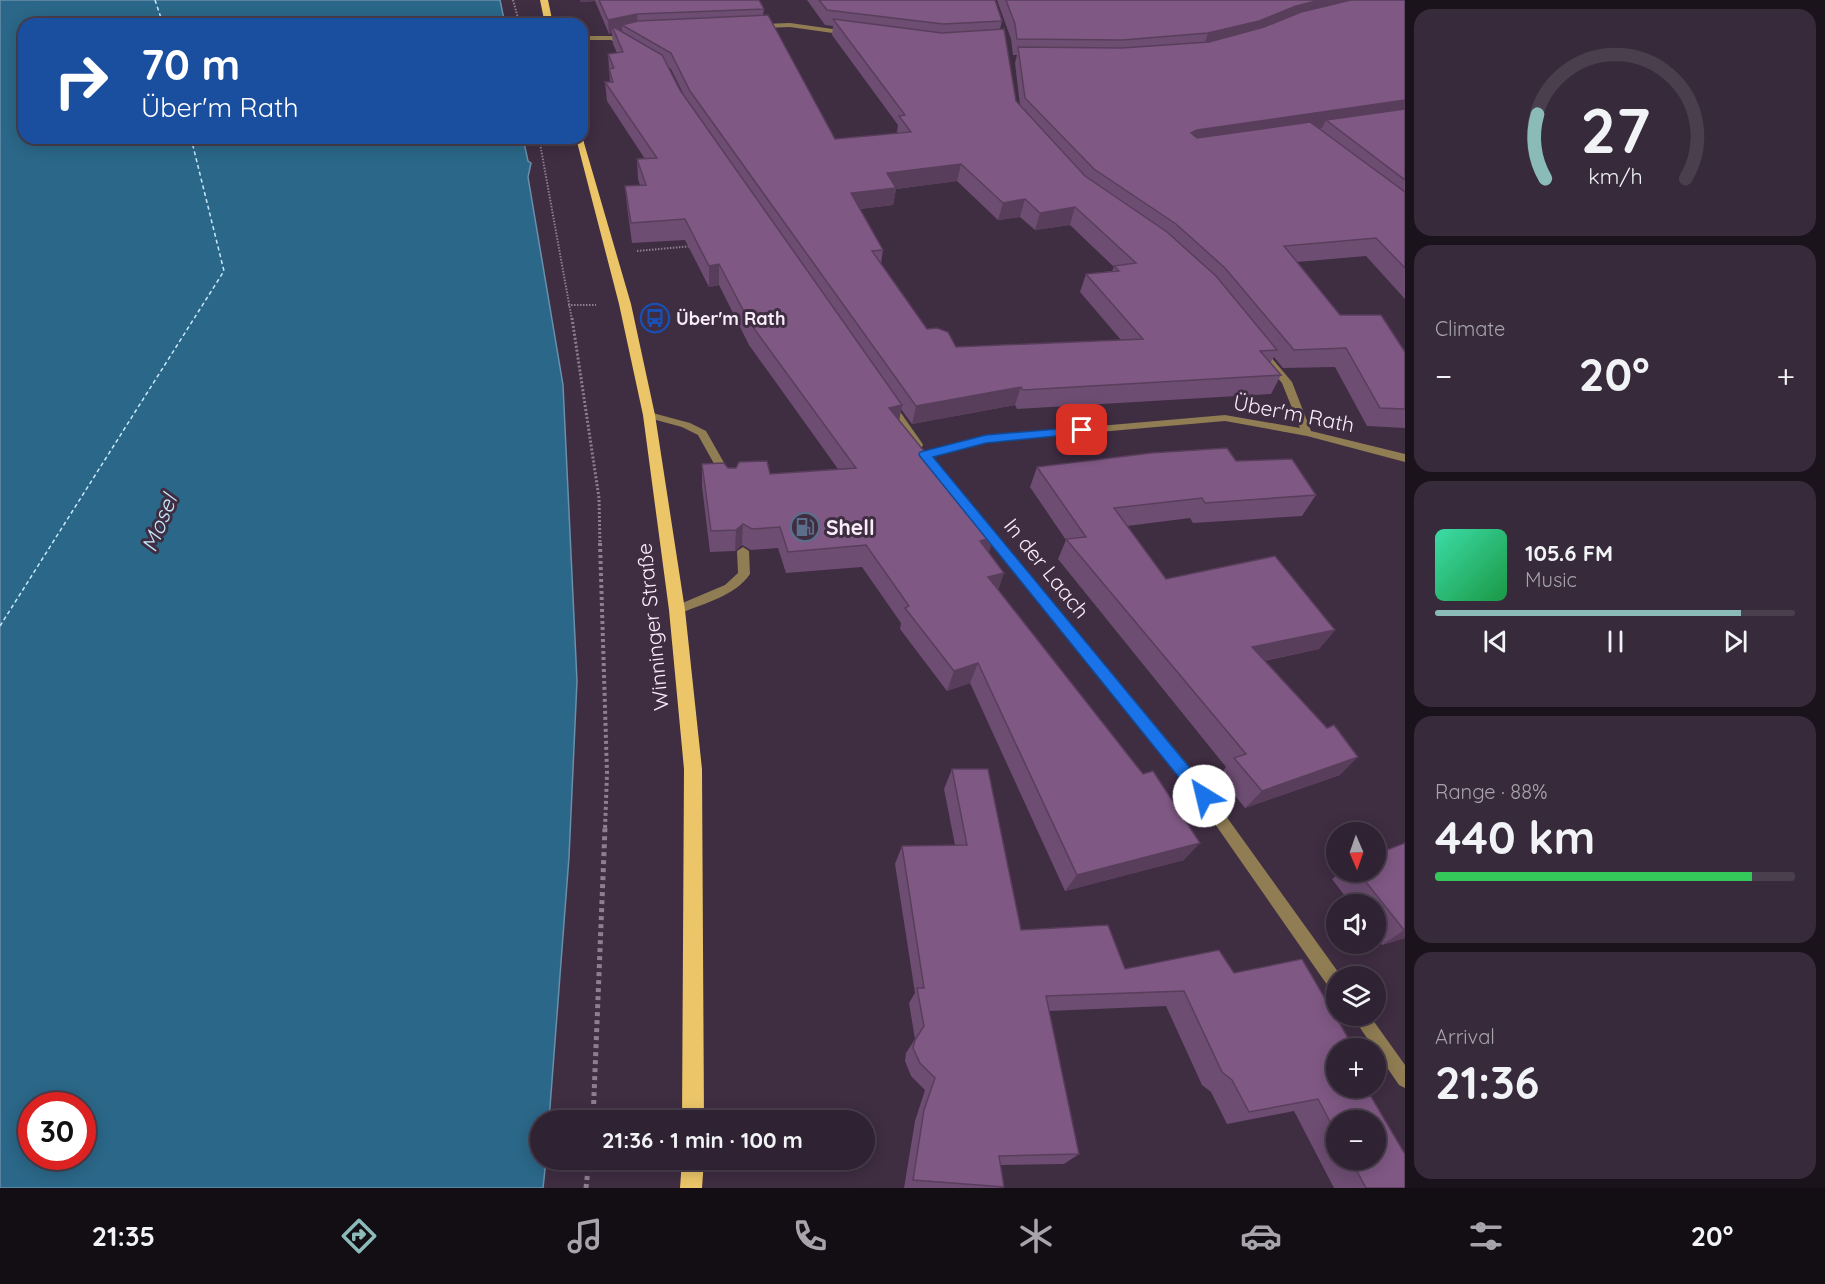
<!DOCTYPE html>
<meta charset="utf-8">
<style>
body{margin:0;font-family:Quicksand,sans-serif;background:#372a3a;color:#f1f3f6;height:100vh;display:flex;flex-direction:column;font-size:22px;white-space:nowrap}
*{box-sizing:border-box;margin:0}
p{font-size:20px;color:#a7a4ac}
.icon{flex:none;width:33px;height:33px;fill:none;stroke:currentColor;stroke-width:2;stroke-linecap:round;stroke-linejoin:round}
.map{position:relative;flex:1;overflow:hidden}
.drawer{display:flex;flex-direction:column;gap:9px;padding:9px;background:#1a131c;width:420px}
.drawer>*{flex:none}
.top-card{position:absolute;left:18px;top:18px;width:570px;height:126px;border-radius:18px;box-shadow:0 3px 15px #0003,0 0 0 2px #4a3f4d;background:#1a4fa0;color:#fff;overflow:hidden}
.needle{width:39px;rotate:178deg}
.controls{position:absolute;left:1326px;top:822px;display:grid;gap:12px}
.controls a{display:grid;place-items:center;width:60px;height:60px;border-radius:50%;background:#2f2232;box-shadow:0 3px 15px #0003,0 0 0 2px #4a3f4d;font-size:30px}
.speed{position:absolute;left:18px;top:1092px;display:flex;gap:12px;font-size:30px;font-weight:700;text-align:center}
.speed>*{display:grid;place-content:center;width:78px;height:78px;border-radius:50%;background:#2f2232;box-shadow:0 3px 15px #0003,0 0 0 2px #4a3f4d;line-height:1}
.speed .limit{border:9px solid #d22;background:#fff;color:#111}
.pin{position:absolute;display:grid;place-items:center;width:51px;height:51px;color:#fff;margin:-26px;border-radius:12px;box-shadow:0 3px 9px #0006}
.me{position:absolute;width:66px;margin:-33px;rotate:324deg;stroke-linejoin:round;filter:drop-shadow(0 0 4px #0008)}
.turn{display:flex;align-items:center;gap:21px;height:126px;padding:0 24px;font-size:27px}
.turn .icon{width:78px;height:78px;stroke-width:2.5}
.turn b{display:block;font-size:42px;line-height:51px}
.big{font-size:45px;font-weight:700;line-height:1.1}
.drawer .tile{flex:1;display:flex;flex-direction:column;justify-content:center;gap:9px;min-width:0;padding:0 21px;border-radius:18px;background:#372a3a}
.drawer .dial{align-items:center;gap:0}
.dial svg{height:156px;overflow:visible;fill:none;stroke:#4a3f4d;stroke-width:7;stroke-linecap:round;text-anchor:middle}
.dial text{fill:#f1f3f6;stroke:none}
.song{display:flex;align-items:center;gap:18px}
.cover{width:72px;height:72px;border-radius:9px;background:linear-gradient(135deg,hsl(160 70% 55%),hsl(140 70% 35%))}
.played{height:6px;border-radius:3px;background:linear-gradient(90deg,#8bbbb9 85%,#4a3f4d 85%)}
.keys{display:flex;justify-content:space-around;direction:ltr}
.heat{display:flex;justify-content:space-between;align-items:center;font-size:33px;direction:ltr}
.charge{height:9px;border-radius:4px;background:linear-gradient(90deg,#34c759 88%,#4a3f4d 0)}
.trip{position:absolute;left:530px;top:1110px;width:345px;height:60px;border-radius:30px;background:#2f2232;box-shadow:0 3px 15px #0003,0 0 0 2px #4a3f4d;font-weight:700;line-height:60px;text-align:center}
.menu{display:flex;height:96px;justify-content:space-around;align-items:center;background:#130e14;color:#a7a4ac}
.menu .icon{width:42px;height:42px}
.menu .active{color:#8bbbb9}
.menu b{font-size:27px;color:#f1f3f6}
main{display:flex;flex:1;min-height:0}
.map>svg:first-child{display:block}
.water{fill:#2b6788;stroke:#698faa;stroke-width:1.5;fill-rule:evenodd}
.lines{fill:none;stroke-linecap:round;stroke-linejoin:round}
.ferry{stroke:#c8e9fd;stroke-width:1.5;stroke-dasharray:4 3;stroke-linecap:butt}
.path-far3{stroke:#8e7f90;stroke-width:2;stroke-dasharray:1.5 1.5;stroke-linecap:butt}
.path-far2{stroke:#8e7f90;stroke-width:3;stroke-dasharray:2 2;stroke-linecap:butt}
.path-far1{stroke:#8e7f90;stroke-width:4;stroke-dasharray:3 3;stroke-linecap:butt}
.path{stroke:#8e7f90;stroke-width:5;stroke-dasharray:4 4;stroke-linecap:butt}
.lane{fill:#907d53;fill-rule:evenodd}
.street{fill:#907d53;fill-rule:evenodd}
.primary{fill:#ebc568;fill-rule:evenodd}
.wall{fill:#6d4d72;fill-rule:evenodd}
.shaded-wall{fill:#593e5c}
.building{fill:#7f5984;stroke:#593e5c;stroke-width:1.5;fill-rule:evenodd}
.route{fill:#1a73e8;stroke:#114b97;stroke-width:1.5}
.labels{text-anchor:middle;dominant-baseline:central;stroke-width:6;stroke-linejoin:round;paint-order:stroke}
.far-poi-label{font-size:18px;font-weight:bold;fill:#f9edfa;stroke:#3f2d42;text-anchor:start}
.street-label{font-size:21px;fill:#f9edfa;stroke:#3f2d42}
.poi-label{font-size:21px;font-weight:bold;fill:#f9edfa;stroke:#3f2d42;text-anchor:start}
.water-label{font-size:22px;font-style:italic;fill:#c8e9fd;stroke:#3f2d42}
</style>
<main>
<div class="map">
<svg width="1405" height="1188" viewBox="0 0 1405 1188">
<rect width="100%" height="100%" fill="#3f2d42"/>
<path class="water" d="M 0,0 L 500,0 L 505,24 L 24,24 L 24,138 L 523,138 L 528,161 L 531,163 L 528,177 L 563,385 L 577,681 L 569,857 L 549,1120 L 540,1120 L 540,1160 L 546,1160 L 543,1188 L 0,1188 ZM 32,1106 L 82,1106 L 82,1156 L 32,1156 Z"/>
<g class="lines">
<g class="ferry">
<polyline points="155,0 163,24"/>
<polyline points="0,626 224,271 191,138"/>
</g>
<g class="path-far3">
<polyline points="513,0 518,18"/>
<polyline points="539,138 572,320"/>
<polyline points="637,251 693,246"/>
<polyline points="568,305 596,305"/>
</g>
<polyline class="path-far2" points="572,318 599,498 600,545"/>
<polyline class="path-far1" points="600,543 607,773 605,829"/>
<g class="path">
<polyline points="593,1120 605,828"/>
<polyline points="586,1188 589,1160"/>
</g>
<g class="lane">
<polygon points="649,412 690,423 706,431 731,475 730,478 722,478 698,435 682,427 645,417 645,413"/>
<path d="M 743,547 L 749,551 L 750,574 C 735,596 705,603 681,613 L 673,613 L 671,610 L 673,607 L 725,585 L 738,573 L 737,551 Z"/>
</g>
<g class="street">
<polygon points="790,23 847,31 850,33 847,35 790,27 760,28 757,26 760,24"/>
<polygon points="582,36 612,36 630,47 625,48 611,40 582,40"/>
<polygon points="1261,348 1264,349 1292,382 1311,431 1405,454 1405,462 1307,436 1225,421 986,442 925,459 920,455 921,453 986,436 1225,415 1300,428 1282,383 1256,351"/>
<polygon points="890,402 894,403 922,443 923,445 922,447 914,447 885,405"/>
<polygon points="983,522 987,523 1195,773 1341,976 1336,976 1336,991 1330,989 1185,781 979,529 977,526"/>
<polygon points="1352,1016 1370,1016 1405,1065 1405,1088 1399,1085"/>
</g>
<g class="primary">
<polygon points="540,0 548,0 553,24 545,24"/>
<polygon points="582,136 631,304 655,415 685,610 702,769 704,1120 682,1120 684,769 669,610 643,415 619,304 576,138 582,138"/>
<polygon points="682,1160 704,1160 702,1188 680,1188"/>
</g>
</g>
<g class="wall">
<path d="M 580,0 L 759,0 L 764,9 L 763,15 L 835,139 L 898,133 L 897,132 L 898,125 L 832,35 L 833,26 L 825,25 L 807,0 L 995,0 L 1002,21 L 1000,29 L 1016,101 L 1020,105 L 1015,63 L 1017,55 L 1013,55 L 1011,39 L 997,0 L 1405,0 L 1405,299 L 1366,256 L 1297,262 L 1340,315 L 1405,352 L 1405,428 L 1367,426 L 1335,367 L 1283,368 L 1274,357 L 1270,363 L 1281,375 L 1271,394 L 1017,409 L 1015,405 L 912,424 L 901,409 L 899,420 L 988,553 L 998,590 L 1184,860 L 1065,891 L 970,683 L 947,691 L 900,629 L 901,623 L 862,567 L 786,573 L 778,548 L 751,550 L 742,545 L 735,551 L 710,552 L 702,486 L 702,464 L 770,474 L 838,469 L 749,345 L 719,285 L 709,287 L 685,240 L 632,243 L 627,206 L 625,186 L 640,185 L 638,179 L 637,159 L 645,159 L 607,101 L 605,82 L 610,82 L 608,54 L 617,53 L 613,44 L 612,33 L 609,34 L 595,1 L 580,2 ZM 668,67 L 671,69 L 686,99 L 680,90 ZM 957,181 L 998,220 L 1020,217 L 1035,230 L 1070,225 L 1114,267 L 1112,271 L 1086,274 L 1080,292 L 1121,340 L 956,347 L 927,329 L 881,264 L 883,250 L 860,209 L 893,205 L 896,189 Z"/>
<polygon points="1236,461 1316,495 1302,516 1193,523 1190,518 1127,526 1166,579 1335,630 1319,649 1264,661 1340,775 1245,808 1219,776 1226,767 1058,559 1066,540 1030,487 1037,467"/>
<path d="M 952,769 L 1021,930 L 1125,969 L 1234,973 L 1336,1048 L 1405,1188 L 1334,1188 L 1294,1111 L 1227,1124 L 1211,1092 L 1202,1085 L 1166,1006 L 1049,1011 L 1079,1154 L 1064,1164 L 1000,1165 L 1004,1187 L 1002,1188 L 904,1188 L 915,1121 L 925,1090 L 911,1076 L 905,1061 L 906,1053 L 915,1039 L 909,1003 L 915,993 L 895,864 L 902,846 L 955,845 L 944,789 ZM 1336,1120 L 1376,1160 L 1336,1160 Z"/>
<polygon points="1405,843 1405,938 1382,945 1376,937 1376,904 1351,904 1332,879 1341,872 1376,872"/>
</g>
<g class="shaded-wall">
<polygon points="580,0 595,0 595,1 580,2"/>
<polygon points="1320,0 1375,0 1203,49 1208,33 1296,6"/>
<polygon points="637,14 638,28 622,25 622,31 615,33 612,26 612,33 609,34 608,20"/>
<polygon points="1405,100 1405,115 1326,120 1322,128 1191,147 1191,133 1197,130"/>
<polygon points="961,164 957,181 896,189 893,205 849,210 851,193 887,173"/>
<polygon points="1025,199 1020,217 998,220 1003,203"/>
<polygon points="1075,207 1070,225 1035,230 1040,213"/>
<polygon points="719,264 719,285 709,287 709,266"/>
<polygon points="1021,387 1015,405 912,424 916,406"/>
<polygon points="902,405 898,427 889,408"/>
<polygon points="743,524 742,545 735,551 736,530"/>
<polygon points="994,537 987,558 980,541"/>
<polygon points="1004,573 997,594 988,577"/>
<polygon points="1335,630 1319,649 1238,666 1252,647"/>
<polygon points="978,663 970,683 947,691 954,671"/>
<polygon points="1358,757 1340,775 1245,808 1262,791"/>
<polygon points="1200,843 1184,860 1065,891 1077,875"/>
<polygon points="1404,930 1405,930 1405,938 1382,945"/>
</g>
<g class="building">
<polygon points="599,0 759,0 764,9 637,14 608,20"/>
<polygon points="819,0 995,0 1002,21 943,24 827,10"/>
<polygon points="1006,0 1320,0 1296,6 1259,21 1208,33 1122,40 1017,39 1015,24"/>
<polygon points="1351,0 1405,0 1405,100 1197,130 1191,133 1197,138 1310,122 1405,192 1405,268 1376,238 1284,246 1340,315 1381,315 1405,352 1405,409 1380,408 1346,348 1294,350 1225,268 1176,224 1094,169 1025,98 1018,47 1122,48 1209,42 1264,27 1301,12"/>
<path d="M 768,15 L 835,139 L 911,132 L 899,116 L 905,115 L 833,19 L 942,33 L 1004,29 L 1016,101 L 1085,176 L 1167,232 L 1216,276 L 1277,350 L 1260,351 L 1281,375 L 1023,390 L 1021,387 L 916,406 L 690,91 L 671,53 L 622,25 L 638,21 ZM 961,164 L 1003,203 L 1025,199 L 1040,213 L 1075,207 L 1136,263 L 1114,266 L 1119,271 L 1086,274 L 1143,339 L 956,347 L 948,332 L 937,328 L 927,329 L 872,251 L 883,250 L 851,193 L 896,188 L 887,173 Z"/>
<polygon points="612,26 662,55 680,90 902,405 889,408 994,537 980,541 1004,573 988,577 1143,774 1153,771 1200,843 1077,875 978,663 954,671 905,608 909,606 866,545 788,552 780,527 752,529 743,524 736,530 711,531 702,464 724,463 728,468 736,468 739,462 767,461 770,474 856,468 750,323 719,264 709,266 685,219 631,223 625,186 646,185 637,159 657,158 605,82 613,82 609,69 614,68 608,54 623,52"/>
<polygon points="1405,109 1405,180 1326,120"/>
<polygon points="1227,448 1236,461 1292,459 1316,495 1205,503 1202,498 1114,508 1166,579 1275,556 1335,630 1252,647 1327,728 1334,725 1358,757 1262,791 1234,758 1246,754 1066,539 1086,537 1037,467 1151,453"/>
<polygon points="952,769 988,769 1021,930 1108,925 1125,969 1219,950 1234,973 1302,959 1354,1048 1336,1048 1336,1088 1366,1088 1405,1154 1405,1188 1366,1188 1351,1160 1376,1160 1376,1120 1336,1120 1336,1133 1318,1099 1249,1112 1232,1080 1222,1072 1184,991 1046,996 1079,1154 999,1156 1004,1187 913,1180 924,1110 935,1078 920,1063 913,1048 915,1040 924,1026 917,988 924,988 902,846 967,845"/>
<polygon points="1405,843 1405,930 1404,930 1358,872 1376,872 1376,854"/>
</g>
<polygon class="route" points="1082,427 1088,430 1086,433 986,443 933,457 1209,791 1212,796 1209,801 1204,803 1198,801 919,455 920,452 986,435"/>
<defs>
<g id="bus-ring" transform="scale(1.5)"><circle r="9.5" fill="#3f2d42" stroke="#1a4fb4" stroke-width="1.5"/><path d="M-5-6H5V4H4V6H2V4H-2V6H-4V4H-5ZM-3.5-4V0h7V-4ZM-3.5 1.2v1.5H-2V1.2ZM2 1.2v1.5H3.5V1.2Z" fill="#1a4fb4"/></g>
<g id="fuel-ring" transform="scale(1.5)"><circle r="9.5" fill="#3f2d42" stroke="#5c6f8a" stroke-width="1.5"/><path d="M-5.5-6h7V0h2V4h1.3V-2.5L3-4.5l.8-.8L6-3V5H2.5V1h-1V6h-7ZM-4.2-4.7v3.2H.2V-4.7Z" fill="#5c6f8a"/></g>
</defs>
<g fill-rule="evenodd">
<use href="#bus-ring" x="655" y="318"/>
<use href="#fuel-ring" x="805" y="527"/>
</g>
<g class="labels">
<g class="far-poi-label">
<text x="676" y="318">Über'm Rath</text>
</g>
<g class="street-label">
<text transform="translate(1294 413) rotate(11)">Über'm Rath</text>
<text transform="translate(1047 568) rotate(51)">In der Laach</text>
<text transform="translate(652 627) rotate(-96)">Winninger Straße</text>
</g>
<g class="poi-label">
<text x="826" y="527">Shell</text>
</g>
<g class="water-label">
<text transform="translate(159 523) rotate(-68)">Mosel</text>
</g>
</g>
</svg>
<div class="controls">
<a><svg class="needle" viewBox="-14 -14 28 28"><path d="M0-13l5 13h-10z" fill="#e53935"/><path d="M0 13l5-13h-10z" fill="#a7a4ac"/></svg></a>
<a><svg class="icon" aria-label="sound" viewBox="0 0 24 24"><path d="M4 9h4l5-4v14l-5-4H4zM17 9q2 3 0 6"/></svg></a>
<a><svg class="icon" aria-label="layers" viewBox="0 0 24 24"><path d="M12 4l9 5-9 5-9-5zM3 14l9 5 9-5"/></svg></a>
<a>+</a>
<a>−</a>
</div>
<div class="speed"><div class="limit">30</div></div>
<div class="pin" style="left:1082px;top:430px;background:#d93025"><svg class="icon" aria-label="arrive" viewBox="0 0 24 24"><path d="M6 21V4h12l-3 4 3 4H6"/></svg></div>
<svg class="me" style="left:1204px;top:796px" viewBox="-20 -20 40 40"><circle r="19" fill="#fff"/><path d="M0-13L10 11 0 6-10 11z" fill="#1a73e8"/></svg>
<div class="trip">21:36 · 1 min · 100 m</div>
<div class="top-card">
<div class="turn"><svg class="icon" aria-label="right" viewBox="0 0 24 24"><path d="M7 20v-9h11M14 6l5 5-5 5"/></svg><div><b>70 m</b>Über'm Rath</div></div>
</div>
</div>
<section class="drawer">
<div class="tile dial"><svg viewBox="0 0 100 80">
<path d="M14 69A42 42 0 1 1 86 69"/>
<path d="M14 69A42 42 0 0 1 10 36" stroke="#8bbbb9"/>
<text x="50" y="56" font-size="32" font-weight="700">27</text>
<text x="50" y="72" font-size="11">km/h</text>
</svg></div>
<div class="tile"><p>Climate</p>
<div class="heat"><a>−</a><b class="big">20°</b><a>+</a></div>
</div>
<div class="tile">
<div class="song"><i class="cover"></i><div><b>105.6 FM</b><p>Music</p></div></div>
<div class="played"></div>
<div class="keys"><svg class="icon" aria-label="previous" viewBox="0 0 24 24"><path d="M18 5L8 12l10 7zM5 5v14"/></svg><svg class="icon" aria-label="pause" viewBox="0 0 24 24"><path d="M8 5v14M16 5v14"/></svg><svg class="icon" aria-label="next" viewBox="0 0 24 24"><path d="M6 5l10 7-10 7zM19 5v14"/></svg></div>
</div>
<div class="tile"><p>Range · 88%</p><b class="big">440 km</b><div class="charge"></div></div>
<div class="tile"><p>Arrival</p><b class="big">21:36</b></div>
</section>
</main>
<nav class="menu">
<b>21:35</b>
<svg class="icon active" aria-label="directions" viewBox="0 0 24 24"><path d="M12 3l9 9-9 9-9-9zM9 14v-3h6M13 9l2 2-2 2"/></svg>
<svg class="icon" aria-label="music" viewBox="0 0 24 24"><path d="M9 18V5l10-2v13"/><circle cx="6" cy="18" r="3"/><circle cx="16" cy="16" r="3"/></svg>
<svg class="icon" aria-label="phone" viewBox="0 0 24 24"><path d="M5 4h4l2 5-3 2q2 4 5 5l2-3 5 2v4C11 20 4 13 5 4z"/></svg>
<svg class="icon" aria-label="climate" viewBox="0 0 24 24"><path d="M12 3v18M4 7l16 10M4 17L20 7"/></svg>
<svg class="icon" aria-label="car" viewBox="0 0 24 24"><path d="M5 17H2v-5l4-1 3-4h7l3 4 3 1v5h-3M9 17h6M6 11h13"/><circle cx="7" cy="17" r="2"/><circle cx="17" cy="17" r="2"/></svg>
<svg class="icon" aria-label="filters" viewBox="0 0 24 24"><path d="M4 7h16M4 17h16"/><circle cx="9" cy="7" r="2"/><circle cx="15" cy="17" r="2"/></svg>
<b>20°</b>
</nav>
